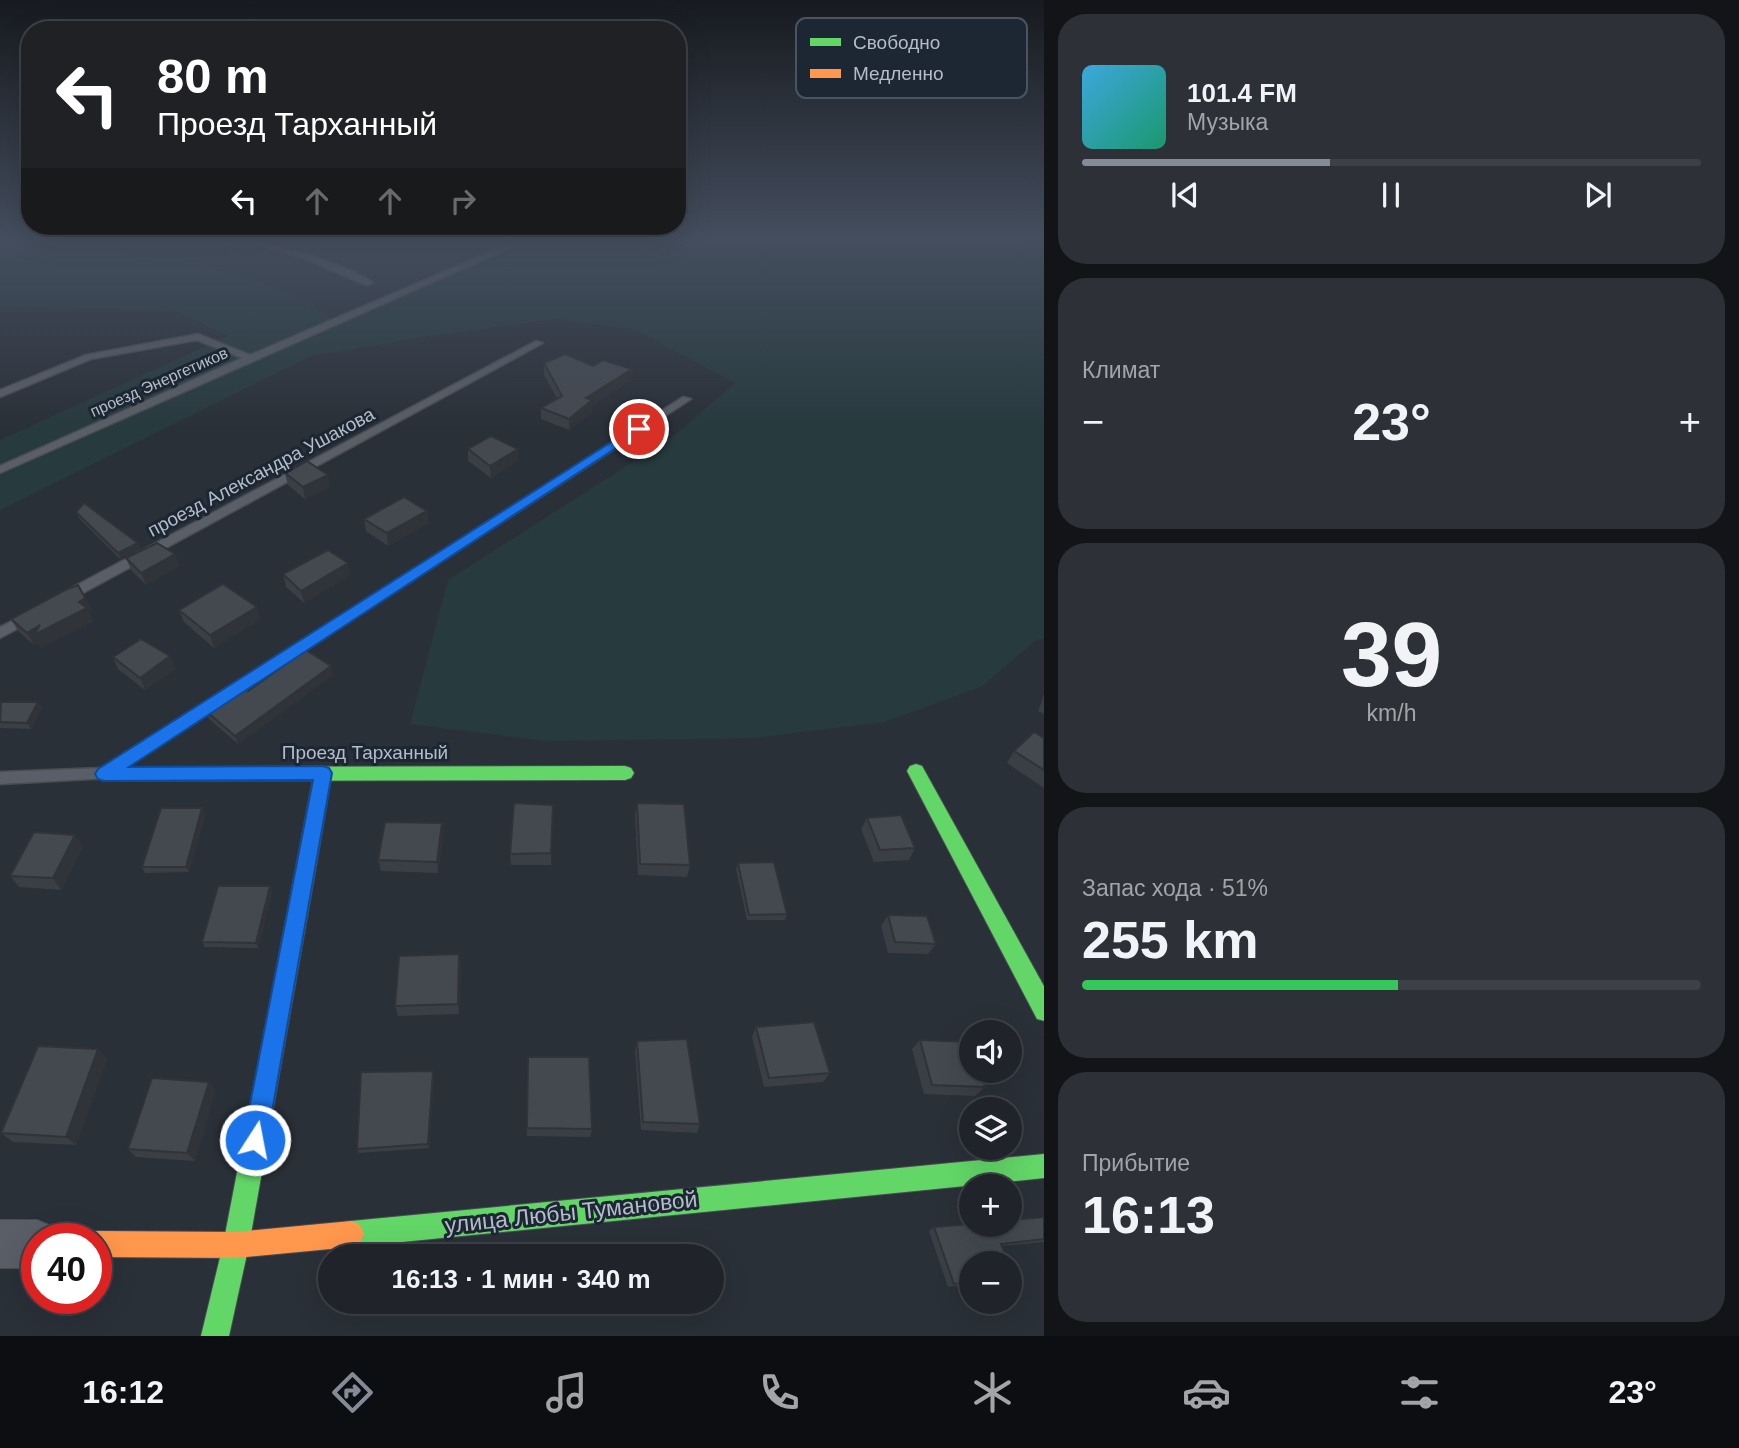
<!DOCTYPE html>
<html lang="ru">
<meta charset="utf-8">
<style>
body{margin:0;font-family:Arial,sans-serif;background:#2d3036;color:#f1f3f6;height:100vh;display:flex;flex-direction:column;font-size:26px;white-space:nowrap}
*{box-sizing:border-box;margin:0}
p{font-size:23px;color:#a2a4a8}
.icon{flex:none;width:38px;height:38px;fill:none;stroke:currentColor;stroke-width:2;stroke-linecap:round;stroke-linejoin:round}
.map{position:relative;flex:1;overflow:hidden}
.panel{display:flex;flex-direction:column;gap:14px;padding:14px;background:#121417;width:695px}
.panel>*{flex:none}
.hud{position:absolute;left:21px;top:21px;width:665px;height:214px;border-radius:28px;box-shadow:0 7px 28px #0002,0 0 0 2px #3d4147;background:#202124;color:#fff;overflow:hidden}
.tools{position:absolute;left:959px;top:1020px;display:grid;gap:14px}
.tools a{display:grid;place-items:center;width:63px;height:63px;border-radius:50%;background:#20242a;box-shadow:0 7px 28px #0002,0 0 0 2px #3d4147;font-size:35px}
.speed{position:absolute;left:21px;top:1223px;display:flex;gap:14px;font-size:35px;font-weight:700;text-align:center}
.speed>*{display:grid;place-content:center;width:91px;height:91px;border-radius:50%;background:#20242a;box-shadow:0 7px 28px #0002,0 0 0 2px #3d4147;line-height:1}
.speed .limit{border:10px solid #d22;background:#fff;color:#111}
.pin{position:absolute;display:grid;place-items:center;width:60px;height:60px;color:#fff;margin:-30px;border:4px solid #fff;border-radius:50%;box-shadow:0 2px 7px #0007}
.me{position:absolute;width:77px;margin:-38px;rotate:11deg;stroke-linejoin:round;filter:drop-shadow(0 0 5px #0008)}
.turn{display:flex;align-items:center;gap:24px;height:147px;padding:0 21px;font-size:32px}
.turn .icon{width:91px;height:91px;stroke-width:2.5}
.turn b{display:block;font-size:49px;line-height:60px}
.lanes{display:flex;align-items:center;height:66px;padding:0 21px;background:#0003;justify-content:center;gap:35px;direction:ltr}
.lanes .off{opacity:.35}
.big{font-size:52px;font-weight:700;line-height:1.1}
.panel .card{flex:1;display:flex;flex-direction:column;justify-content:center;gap:10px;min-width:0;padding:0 24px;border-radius:28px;background:#2d3036}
.panel .dial{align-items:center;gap:0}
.dial b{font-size:91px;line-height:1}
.song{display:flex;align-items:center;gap:21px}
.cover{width:84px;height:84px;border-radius:10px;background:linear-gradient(135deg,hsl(200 70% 55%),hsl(160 70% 35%))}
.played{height:7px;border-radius:4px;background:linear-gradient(90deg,#848b96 40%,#3d4147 40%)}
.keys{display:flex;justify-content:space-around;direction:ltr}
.heat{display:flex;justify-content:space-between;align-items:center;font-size:38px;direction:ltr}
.charge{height:10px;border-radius:5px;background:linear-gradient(90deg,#34c759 51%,#3d4147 0)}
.trip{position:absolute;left:318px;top:1244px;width:406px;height:70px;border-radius:35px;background:#20242a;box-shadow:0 7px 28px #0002,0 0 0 2px #3d4147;font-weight:700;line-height:70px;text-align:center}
.dock{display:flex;height:112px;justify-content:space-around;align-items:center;background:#0d0e11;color:#a2a4a8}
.dock .icon{width:49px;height:49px}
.dock .selected{color:#848b96}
.dock b{font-size:32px;color:#f1f3f6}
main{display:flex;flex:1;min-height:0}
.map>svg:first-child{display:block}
.green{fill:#273a3e}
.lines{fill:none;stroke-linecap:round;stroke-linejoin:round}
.lane-casing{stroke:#484c53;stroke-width:3}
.street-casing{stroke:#484c53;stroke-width:2}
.fast-casing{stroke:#484c53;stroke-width:2}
.slow-casing{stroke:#484c53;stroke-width:2}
.lane{fill:#5a5e66;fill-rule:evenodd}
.street{fill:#5a5e66;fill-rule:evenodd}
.fast{fill:#63d668;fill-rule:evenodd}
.slow{fill:#ff974d;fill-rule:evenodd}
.wall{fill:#3a3f45}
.shaded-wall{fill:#303338}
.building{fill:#444950;stroke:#303338;stroke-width:2}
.route{fill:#1a73e8;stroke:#114b97;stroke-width:2}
.labels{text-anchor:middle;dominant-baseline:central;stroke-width:6;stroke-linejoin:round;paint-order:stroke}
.far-street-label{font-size:16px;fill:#b4bcc9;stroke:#1d2633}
.street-label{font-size:19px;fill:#b4bcc9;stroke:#1d2633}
.near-street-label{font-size:23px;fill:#b4bcc9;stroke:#1d2633}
.key{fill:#1d2633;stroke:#4a5360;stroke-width:2}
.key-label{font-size:19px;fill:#b4bcc9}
</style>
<main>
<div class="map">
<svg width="1045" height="1336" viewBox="0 0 1045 1336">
<rect width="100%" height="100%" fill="#2a3038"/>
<polygon class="green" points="0,240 91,240 143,263 176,258 255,280 296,296 331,318 519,240 1044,240 1044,639 1036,640 983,686 885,722 753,738 547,741 410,724 448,580 675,435 735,383 636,330 555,319 422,337 309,357 0,510 0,440 228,336 176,311 0,306"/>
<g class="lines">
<g class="lane-casing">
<g id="lane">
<path d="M 238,240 C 272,240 346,264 373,283 L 366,285 L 303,258 Z"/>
<polygon points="518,240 528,240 0,473 0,466 242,358 197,340 91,359 0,397 0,390 86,355 198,334 250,355"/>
<polygon points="536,341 543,343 70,600 65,601 59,597 60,594"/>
<polygon points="683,397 691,399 110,778 0,784 0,772 101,768"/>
<polygon points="29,613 36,617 34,620 0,638 0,627"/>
</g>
</g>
<g class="street-casing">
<polygon id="street" points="0,1220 37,1220 54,1227 59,1239 37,1239 37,1268 0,1268"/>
</g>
<g class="fast-casing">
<g id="fast">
<polygon points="916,764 922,766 1045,988 1045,1021 1037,1019 907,771 910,766"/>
<polygon points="625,766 631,768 634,773 631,778 625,780 104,781 98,779 95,774 98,769 104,767"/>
<polygon points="306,859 313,861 316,867 249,1245 229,1336 201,1336 223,1245 296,867 299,861"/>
<polygon points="1045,1154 1045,1178 351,1247 342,1243 338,1234 342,1225 351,1221"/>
</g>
</g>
<g class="slow-casing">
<g id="slow">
<polygon points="323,766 329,768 332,773 316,867 313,873 306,875 299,873 296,867 314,773 317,768"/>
<polygon points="351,1221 360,1225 364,1234 360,1243 351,1247 236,1258 96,1257 96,1239 85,1239 87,1235 96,1231 236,1232"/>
</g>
</g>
<use href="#lane" class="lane"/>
<use href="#street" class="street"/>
<use href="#fast" class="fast"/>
<use href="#slow" class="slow"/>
</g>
<g class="wall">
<polygon points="201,240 245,240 246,245 232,252"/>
<polygon points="544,363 632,369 631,380 592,405 592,412 569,430 541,419 541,408 557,398 544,375"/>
<polygon points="468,449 518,461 491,478 468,461"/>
<polygon points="285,473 328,475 330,487 305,499 288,485"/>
<polygon points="427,511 428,523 388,546 366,531 364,519"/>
<polygon points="76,512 138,543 140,549 121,560 79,518"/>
<polygon points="175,554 179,566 146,585 131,570 126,558"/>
<polygon points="283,574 350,575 304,603 286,587"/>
<polygon points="85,598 91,610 88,612 93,621 41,648 38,643 34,645 18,631 11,619"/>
<polygon points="257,607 260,619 214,648 184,622 179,610"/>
<polygon points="170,656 175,669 145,690 118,669 113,657"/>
<polygon points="331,666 333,675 238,744 209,719 206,711 248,691"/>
<polygon points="1044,694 1044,714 1038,711"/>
<polygon points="38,702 42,708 31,729 0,728 0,703"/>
<polygon points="1044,738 1044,788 1007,763 1014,751"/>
<polygon points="637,803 690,865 687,877 638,875 635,815"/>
<polygon points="553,805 551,865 511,865 510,854"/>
<polygon points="202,808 205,814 189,872 145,873 142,867"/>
<polygon points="867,818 915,848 909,860 874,862 861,829"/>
<polygon points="443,835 438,873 381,871 378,860"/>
<polygon points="83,846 61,890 19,887 10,876"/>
<polygon points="738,863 787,914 785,920 747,920 736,869"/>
<polygon points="272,892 258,948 205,947 202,942"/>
<polygon points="888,915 936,944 928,954 888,953 881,926"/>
<polygon points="459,954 461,965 459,1014 398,1016 395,1006"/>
<polygon points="756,1027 830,1073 823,1082 764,1087 752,1037"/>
<polygon points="920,1040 985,1087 975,1096 924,1094 912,1049"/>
<polygon points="637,1041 700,1124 697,1133 641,1130 635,1051"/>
<polygon points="98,1049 107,1059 76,1145 13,1142 1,1133"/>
<polygon points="528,1057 592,1129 590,1137 527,1136"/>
<polygon points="434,1076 429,1148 359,1153 357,1149"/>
<polygon points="209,1082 215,1091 195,1161 136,1157 128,1149"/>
<polygon points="1044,1217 1044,1242 1002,1246 971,1264 971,1284 948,1287 929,1231 934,1227"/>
</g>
<g class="shaded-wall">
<polygon points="230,240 245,240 246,245 232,252"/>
<polygon points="632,369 631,380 592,405 592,412 569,430 569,419 586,398"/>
<polygon points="518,449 518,461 491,478 490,466"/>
<polygon points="328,475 330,487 305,499 303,487"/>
<polygon points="427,511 428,523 388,546 387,533"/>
<polygon points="138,543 140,549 121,560 118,553"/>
<polygon points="175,554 179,566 146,585 141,573"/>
<polygon points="348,563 350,575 304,603 301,591"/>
<polygon points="85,598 91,610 88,612 93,621 41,648 38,643 34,645 27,633"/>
<polygon points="257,607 260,619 214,648 210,635"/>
<polygon points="170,656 175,669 145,690 140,678"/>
<polygon points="331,666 333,675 238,744 235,736"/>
<polygon points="38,702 42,708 31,729 27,723"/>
<polygon points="202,808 205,814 189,872 186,867"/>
<polygon points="442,823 443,835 438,873 437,862"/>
<polygon points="75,835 83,846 61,890 53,878"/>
<polygon points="270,886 272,892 258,948 256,943"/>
<polygon points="459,954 461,965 459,1014 458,1004"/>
<polygon points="98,1049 107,1059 76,1145 66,1137"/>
<polygon points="433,1071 434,1076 429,1148 428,1144"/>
<polygon points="209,1082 215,1091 195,1161 187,1153"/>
</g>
<g class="building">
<polygon points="565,354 593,366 603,360 632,369 586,398 592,400 569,419 541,408 562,396 544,363"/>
<polygon points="491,436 518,449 490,466 468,449"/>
<polygon points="307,461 328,475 303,487 285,473"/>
<polygon points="404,497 427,511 387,533 364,519"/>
<polygon points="84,503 138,543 118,553 76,512"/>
<polygon points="157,543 175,554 141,573 126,558"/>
<polygon points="328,550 348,563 301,591 283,574"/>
<polygon points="223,584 257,607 210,635 179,610"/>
<polygon points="78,585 85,598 79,602 87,608 34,635 40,625 27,633 11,619 65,590"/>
<polygon points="141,639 170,656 140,678 113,657"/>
<polygon points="306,650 331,666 235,736 206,711 243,686 248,691"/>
<polygon points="1,702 38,702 27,723 0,722"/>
<polygon points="1034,732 1044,738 1044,770 1014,751"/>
<polygon points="514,803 553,805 551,853 510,854"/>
<polygon points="637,803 684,804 690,865 640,864"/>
<polygon points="161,808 202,808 186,867 142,867"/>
<polygon points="901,815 915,848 880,850 867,818"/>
<polygon points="385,822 442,823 437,862 378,860"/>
<polygon points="34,832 75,835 53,878 10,876"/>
<polygon points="774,862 787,914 749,915 738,863"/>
<polygon points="218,886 270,886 256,943 202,942"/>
<polygon points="888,915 927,916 936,944 895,942"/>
<polygon points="459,954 458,1004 395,1006 399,956"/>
<polygon points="814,1022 830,1073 769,1078 756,1027"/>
<polygon points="687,1039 700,1124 643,1122 637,1041"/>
<polygon points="920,1040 971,1042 971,1071 980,1071 985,1087 932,1085"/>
<polygon points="38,1046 98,1049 66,1137 1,1133"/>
<polygon points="528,1057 589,1057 592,1129 527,1128"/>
<polygon points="433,1071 428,1144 357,1149 361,1072"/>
<polygon points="152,1078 209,1082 187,1153 128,1149"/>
<polygon points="1044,1217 1044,1239 1001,1244 1009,1264 971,1264 971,1282 954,1284 934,1227 971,1224 971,1225 1010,1225 1010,1220"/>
<polygon points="1010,1265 1014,1277 1010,1277"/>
</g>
<linearGradient id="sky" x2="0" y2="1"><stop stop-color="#171a1f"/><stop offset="0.56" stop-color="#444e5e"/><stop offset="1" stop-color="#444e5e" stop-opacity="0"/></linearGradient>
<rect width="1045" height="428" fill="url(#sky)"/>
<polygon class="route" points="635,427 645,429 129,767 323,766 329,768 332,773 267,1140 264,1148 255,1152 246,1148 243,1140 313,780 104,781 98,779 95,774 98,769"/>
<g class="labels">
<g class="far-street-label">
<text transform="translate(159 382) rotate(-24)">проезд Энергетиков</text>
</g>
<g class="street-label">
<text transform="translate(261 472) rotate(-28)">проезд Александра Ушакова</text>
<text x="365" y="752">Проезд Тарханный</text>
</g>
<g class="near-street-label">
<text transform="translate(571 1212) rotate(-6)">улица Любы Тумановой</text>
</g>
</g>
<rect x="796" y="18" width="231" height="80" rx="10" class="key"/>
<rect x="810" y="38" width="31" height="8" fill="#63d668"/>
<rect x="810" y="69" width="31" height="9" fill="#ff974d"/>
<g class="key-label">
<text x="853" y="49">Свободно</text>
<text x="853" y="80">Медленно</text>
</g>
</svg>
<div class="tools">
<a><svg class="icon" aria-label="sound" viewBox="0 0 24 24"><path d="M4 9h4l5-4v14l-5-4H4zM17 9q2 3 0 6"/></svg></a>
<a><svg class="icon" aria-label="layers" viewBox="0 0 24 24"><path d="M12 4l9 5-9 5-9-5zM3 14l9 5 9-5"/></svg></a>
<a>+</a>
<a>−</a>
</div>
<div class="speed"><div class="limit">40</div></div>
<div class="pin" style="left:639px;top:429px;background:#d93025"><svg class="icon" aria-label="arrive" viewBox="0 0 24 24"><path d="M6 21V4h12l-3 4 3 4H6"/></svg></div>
<svg class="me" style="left:255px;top:1140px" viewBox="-20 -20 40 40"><circle r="17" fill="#1a73e8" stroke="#fff" stroke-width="3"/><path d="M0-11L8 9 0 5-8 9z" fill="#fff"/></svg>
<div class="trip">16:13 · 1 мин · 340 m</div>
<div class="hud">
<div class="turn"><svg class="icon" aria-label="left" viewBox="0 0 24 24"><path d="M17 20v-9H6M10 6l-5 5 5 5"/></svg><div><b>80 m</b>Проезд Тарханный</div></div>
<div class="lanes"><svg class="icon" aria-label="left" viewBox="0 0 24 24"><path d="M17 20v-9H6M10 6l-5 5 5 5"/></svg><svg class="icon off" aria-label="ahead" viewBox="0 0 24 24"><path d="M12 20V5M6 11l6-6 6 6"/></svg><svg class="icon off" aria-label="ahead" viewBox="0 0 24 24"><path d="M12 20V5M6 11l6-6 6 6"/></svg><svg class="icon off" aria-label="right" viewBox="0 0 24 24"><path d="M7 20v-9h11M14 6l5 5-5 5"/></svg></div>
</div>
</div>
<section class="panel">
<div class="card">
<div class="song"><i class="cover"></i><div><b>101.4 FM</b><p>Музыка</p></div></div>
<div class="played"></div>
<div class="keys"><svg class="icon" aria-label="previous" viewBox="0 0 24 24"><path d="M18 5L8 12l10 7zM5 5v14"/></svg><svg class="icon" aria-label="pause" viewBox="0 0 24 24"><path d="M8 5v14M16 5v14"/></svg><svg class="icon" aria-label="next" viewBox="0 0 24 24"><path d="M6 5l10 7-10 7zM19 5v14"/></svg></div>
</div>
<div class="card"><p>Климат</p>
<div class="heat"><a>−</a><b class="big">23°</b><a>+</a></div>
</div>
<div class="card dial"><b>39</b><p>km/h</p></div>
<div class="card"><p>Запас хода · 51%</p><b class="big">255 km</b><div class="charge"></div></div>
<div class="card"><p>Прибытие</p><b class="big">16:13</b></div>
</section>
</main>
<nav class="dock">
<b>16:12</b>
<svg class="icon selected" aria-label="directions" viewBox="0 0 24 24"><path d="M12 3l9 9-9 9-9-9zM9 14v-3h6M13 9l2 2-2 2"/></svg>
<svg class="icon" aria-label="music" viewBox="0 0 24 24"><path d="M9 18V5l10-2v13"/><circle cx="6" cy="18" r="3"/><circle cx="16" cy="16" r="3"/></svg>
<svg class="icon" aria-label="phone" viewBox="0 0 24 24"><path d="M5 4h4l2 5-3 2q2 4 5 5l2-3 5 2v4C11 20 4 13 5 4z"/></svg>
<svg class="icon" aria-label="climate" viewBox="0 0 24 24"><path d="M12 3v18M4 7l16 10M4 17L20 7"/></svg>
<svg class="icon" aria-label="car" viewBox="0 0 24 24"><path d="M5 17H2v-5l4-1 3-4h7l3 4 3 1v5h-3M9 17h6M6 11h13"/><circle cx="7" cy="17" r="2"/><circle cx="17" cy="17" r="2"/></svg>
<svg class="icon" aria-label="filters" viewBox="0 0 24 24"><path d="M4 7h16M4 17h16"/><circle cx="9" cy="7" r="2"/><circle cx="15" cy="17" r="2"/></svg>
<b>23°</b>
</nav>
